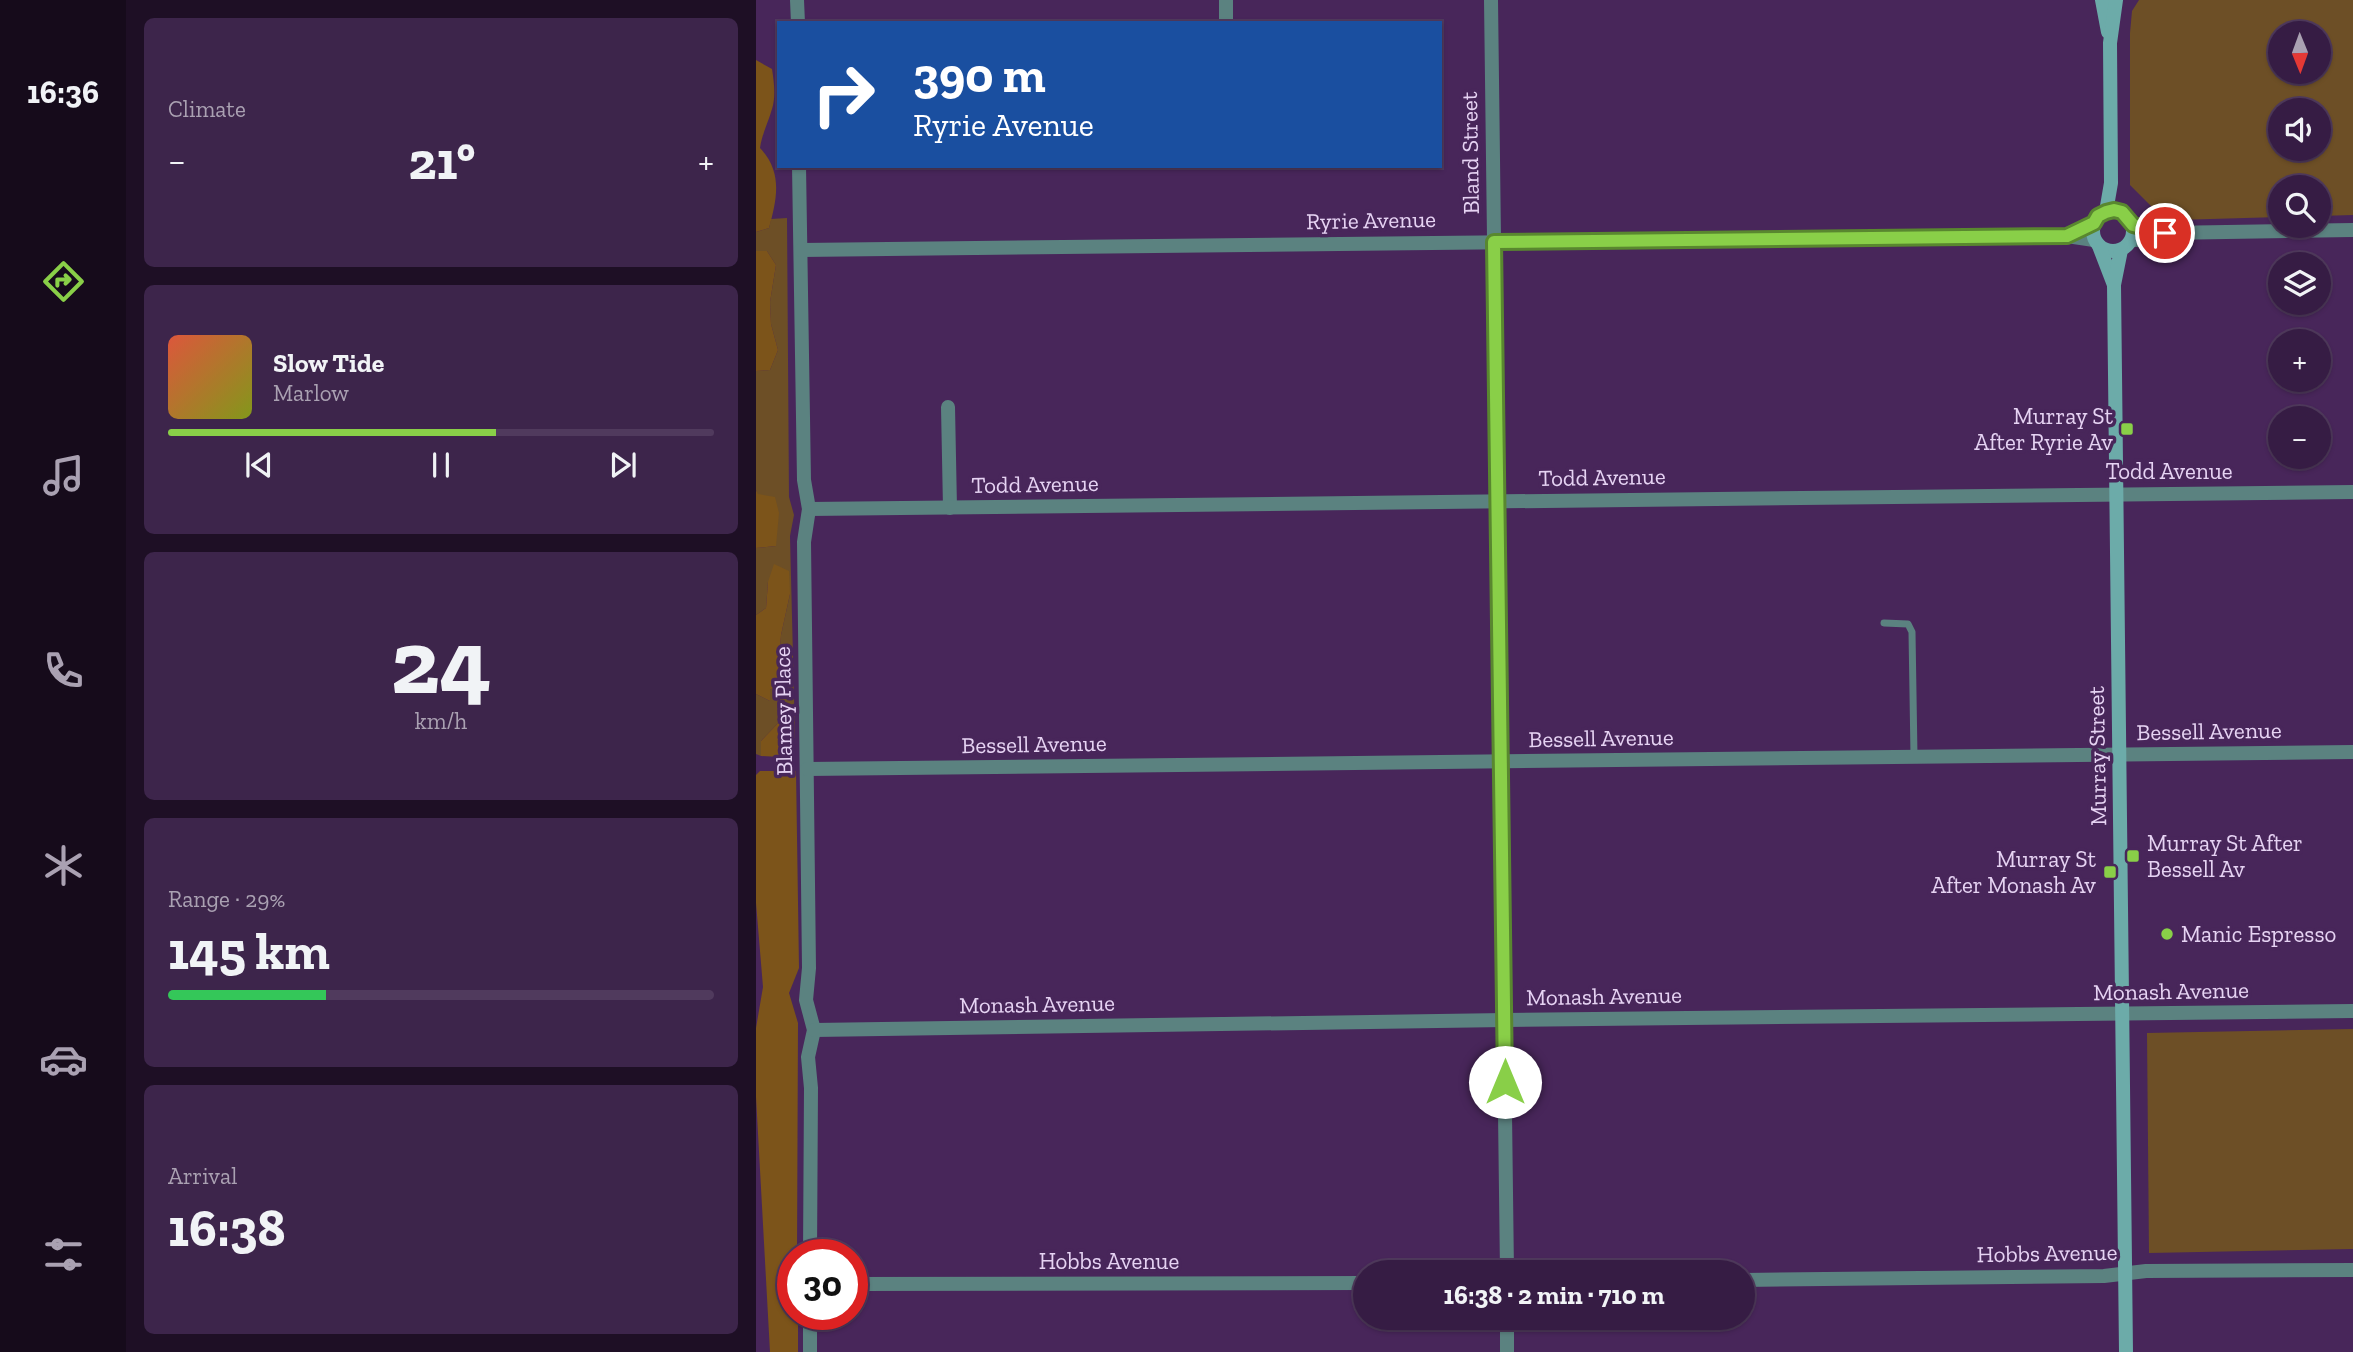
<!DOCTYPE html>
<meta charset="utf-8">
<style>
body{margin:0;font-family:"Zilla Slab",serif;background:#3d254b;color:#f1f3f6;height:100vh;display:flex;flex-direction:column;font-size:26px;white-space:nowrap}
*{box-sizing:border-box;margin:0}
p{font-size:23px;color:#aaa1b2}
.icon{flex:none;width:38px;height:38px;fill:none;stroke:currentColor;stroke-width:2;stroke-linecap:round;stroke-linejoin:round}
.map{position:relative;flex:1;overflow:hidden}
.panel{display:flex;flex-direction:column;gap:18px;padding:18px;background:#1e0f25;width:630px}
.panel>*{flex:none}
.top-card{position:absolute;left:21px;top:21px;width:665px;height:147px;border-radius:0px;box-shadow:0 2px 5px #0004,0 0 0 2px #503a5d;background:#1a4fa0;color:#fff;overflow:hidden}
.needle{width:46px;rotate:179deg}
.buttons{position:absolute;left:1512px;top:21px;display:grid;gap:14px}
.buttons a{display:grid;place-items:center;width:63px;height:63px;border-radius:50%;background:#361c44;box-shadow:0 2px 5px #0004,0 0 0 2px #503a5d;font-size:35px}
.speed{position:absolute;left:21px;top:1239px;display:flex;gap:14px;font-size:35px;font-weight:700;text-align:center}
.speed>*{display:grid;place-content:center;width:91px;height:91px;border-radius:50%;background:#361c44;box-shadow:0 2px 5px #0004,0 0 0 2px #503a5d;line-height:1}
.speed .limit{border:10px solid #d22;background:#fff;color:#111}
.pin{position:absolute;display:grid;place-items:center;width:60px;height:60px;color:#fff;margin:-30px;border:4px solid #fff;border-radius:50%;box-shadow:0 2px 7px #0007}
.me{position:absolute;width:77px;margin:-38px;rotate:0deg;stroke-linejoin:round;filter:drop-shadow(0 0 5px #0008)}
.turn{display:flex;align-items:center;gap:24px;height:147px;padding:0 21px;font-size:32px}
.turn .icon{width:91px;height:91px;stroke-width:2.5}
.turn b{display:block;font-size:49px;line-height:60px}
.big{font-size:52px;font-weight:700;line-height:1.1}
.panel .widget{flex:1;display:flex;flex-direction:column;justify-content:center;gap:10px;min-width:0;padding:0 24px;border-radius:10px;background:#3d254b}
.panel .dial{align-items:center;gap:0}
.dial b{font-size:91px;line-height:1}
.song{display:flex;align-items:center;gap:21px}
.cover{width:84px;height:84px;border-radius:10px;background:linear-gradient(135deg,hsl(10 70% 55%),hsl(70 70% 35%))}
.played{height:7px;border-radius:4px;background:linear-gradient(90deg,#89cf48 60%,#503a5d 60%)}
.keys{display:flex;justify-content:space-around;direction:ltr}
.heat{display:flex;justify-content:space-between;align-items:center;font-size:38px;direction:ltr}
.charge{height:10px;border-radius:5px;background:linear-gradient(90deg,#34c759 29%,#503a5d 0)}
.trip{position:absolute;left:597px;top:1260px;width:402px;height:70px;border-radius:35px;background:#361c44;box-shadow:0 2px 5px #0004,0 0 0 2px #503a5d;font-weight:700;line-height:70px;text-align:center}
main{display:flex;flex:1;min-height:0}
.tab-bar{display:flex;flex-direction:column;width:126px;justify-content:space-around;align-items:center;background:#160b1b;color:#aaa1b2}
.tab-bar .icon{width:49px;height:49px}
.tab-bar .current{color:#89cf48}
.tab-bar b{font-size:32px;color:#f1f3f6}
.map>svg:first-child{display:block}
.green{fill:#6d4f26;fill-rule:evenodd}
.forest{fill:#7c541a}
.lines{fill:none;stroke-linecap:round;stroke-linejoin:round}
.lane{stroke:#5b8280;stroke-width:7}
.street{stroke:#5b8280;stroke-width:14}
.secondary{stroke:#6caba9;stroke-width:14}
.route-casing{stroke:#59872f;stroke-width:18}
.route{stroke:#89cf48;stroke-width:12}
.poi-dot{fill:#89cf48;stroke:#48265a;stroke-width:2.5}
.labels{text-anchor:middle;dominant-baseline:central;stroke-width:7;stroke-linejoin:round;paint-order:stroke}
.street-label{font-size:23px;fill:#e6d3f3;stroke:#48265a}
.poi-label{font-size:23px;fill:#e6d3f3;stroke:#48265a;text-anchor:end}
</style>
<main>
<nav class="tab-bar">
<b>16:36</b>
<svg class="icon current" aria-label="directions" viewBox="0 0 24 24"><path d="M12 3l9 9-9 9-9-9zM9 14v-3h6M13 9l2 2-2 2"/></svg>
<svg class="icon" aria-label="music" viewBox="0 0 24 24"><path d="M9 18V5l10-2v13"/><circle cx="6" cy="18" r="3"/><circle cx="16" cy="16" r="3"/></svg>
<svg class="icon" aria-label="phone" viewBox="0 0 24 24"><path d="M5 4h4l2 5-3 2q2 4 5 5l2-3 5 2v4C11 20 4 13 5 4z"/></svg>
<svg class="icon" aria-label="climate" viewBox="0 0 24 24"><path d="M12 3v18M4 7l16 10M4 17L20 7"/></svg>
<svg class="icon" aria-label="car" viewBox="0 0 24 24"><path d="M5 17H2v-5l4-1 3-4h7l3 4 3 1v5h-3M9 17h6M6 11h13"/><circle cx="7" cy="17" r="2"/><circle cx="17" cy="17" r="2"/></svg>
<svg class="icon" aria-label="filters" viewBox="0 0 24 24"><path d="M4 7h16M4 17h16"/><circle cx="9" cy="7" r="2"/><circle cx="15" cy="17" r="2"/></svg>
</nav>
<section class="panel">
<div class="widget"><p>Climate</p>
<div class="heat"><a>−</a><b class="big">21°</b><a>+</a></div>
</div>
<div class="widget">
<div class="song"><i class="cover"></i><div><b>Slow Tide</b><p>Marlow</p></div></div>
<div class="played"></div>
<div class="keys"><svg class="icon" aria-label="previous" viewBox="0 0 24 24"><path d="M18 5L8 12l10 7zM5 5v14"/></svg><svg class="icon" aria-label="pause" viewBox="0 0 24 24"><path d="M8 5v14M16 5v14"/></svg><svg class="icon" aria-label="next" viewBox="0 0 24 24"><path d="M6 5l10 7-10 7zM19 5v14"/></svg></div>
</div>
<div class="widget dial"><b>24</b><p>km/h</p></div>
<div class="widget"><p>Range · 29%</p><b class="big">145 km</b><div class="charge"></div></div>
<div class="widget"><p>Arrival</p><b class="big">16:38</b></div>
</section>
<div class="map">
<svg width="1597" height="1352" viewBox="0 0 1597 1352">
<rect width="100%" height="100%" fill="#48265a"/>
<g class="green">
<path d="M 1383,0 L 1597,0 L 1597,215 L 1563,216 L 1563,187 L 1524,187 L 1524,217 L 1420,220 L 1405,216 L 1374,185 L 1374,33 L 1376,11 ZM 1524,33 L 1563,33 L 1563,72 L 1524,72 ZM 1524,110 L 1563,110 L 1563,149 L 1524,149 Z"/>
<polygon points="31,218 33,497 38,515 34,536 39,738 35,737 34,726 22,723 5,741 5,756 0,754 0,694 14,701 14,690 28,680 31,659 24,649 25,635 34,594 12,582 10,608 0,615 0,548 20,546 0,490 0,371 14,370 22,350 15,324 14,302 20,265 11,251 0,251 0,232 13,228 15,219"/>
<polygon points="1597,1029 1597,1249 1393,1253 1391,1033"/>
</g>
<g class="forest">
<path d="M 0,60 L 16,69 C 18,82 20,96 16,109 C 12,123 6,134 4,148 C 27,172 21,199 13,228 L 0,232 Z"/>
<polygon points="0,251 11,251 20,265 14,302 15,324 22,350 14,370 0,371"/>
<polygon points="0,490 2,494 19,497 23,513 20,546 0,548"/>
<polygon points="18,564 33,571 34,594 25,635 24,649 34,667 28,680 14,690 14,701 0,694 0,615 10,608 12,582"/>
<polygon points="22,723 34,726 35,737 25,757 5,756 5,741"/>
<polygon points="4,771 40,771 43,968 33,993 42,1023 41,1255 37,1255 37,1314 42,1314 42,1352 14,1352 0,1097 0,1028 7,987 0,903 0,775"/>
</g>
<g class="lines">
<polyline class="lane" points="1128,623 1152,624 1156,632 1158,756"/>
<g class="street">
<polyline points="41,0 42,23"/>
<polyline points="470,0 470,23"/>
<polyline points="735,0 751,1272"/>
<polyline points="43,166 48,480 53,509 48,542 53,968 50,1000 58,1030 52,1057 55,1088 54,1255"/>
<polyline points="1377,225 1409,233 1597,230"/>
<polyline points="1313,235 1338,224"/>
<polyline points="1376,240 1387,240 1407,233"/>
<polyline points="45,250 1311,236 1338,240"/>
<polyline points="192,407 194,508"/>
<polyline points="53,509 1597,492"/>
<polyline points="51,769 1597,752"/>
<polyline points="58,1030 749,1020 1597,1011"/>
<polyline points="987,1280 1348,1276 1390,1271 1597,1270"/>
<polyline points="96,1284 609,1283"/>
<polyline points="751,1318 751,1352"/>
<polyline points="54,1352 54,1314"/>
</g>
<g class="secondary">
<polyline points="1346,0 1352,32"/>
<circle cx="1357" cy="231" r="20"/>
<polyline points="1350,212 1355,183 1354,43 1360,0"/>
<polyline points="1343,246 1358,285"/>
<polyline points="1365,250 1358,285 1370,1352"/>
</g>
</g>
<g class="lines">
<g class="route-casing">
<polyline id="route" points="749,1082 738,242 1311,236 1338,223 1342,216 1350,212 1358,210 1366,212 1377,225 1409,233"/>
</g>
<use href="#route" class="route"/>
</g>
<g class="poi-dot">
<rect x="1364" y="422" width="14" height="14" rx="3.5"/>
<rect x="1370" y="849" width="14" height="14" rx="3.5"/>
<rect x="1347" y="865" width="14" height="14" rx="3.5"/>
<circle cx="1411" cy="934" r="7"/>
</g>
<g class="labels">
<g class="street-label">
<text transform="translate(714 153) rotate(-91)">Bland Street</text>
<text transform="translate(615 220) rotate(-1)">Ryrie Avenue</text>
<text x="1413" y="471">Todd Avenue</text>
<text transform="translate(846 477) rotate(-1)">Todd Avenue</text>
<text transform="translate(279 484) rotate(-1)">Todd Avenue</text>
<text transform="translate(27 711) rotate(-91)">Blamey Place</text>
<text transform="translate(1453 731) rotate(-1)">Bessell Avenue</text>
<text transform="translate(845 738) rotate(-1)">Bessell Avenue</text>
<text transform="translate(278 744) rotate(-1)">Bessell Avenue</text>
<text transform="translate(1341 756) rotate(-91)">Murray Street</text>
<text transform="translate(1415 991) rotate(-1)">Monash Avenue</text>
<text transform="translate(848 996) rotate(-1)">Monash Avenue</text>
<text transform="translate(281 1004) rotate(-1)">Monash Avenue</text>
<text transform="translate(1291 1253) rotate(-1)">Hobbs Avenue</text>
<text x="353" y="1261">Hobbs Avenue</text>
</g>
<g class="poi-label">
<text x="1357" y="416">Murray St<tspan x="1357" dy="26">After Ryrie Av</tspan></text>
<text x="1391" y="843" text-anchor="start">Murray St After<tspan x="1391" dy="26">Bessell Av</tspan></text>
<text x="1340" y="859">Murray St<tspan x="1340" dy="26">After Monash Av</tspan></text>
<text x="1425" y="934" text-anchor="start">Manic Espresso</text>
</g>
</g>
</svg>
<div class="buttons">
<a><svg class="needle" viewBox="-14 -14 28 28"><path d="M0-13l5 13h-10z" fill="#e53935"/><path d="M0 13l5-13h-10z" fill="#aaa1b2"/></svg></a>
<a><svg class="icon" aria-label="sound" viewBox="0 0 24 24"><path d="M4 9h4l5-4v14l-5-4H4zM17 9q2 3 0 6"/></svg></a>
<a><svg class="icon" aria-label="search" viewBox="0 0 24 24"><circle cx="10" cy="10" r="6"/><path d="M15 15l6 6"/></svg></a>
<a><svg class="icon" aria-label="layers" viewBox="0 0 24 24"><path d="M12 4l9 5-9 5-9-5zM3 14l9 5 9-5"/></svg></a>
<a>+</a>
<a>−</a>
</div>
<div class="speed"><div class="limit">30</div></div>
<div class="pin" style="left:1409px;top:233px;background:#d93025"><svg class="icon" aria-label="arrive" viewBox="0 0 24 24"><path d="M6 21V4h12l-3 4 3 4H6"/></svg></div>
<svg class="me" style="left:749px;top:1082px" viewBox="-20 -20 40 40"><circle r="19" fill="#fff"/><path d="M0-13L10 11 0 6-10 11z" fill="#89cf48"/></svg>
<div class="trip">16:38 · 2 min · 710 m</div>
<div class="top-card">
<div class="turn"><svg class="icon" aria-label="right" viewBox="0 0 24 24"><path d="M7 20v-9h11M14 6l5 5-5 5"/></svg><div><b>390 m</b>Ryrie Avenue</div></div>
</div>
</div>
</main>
